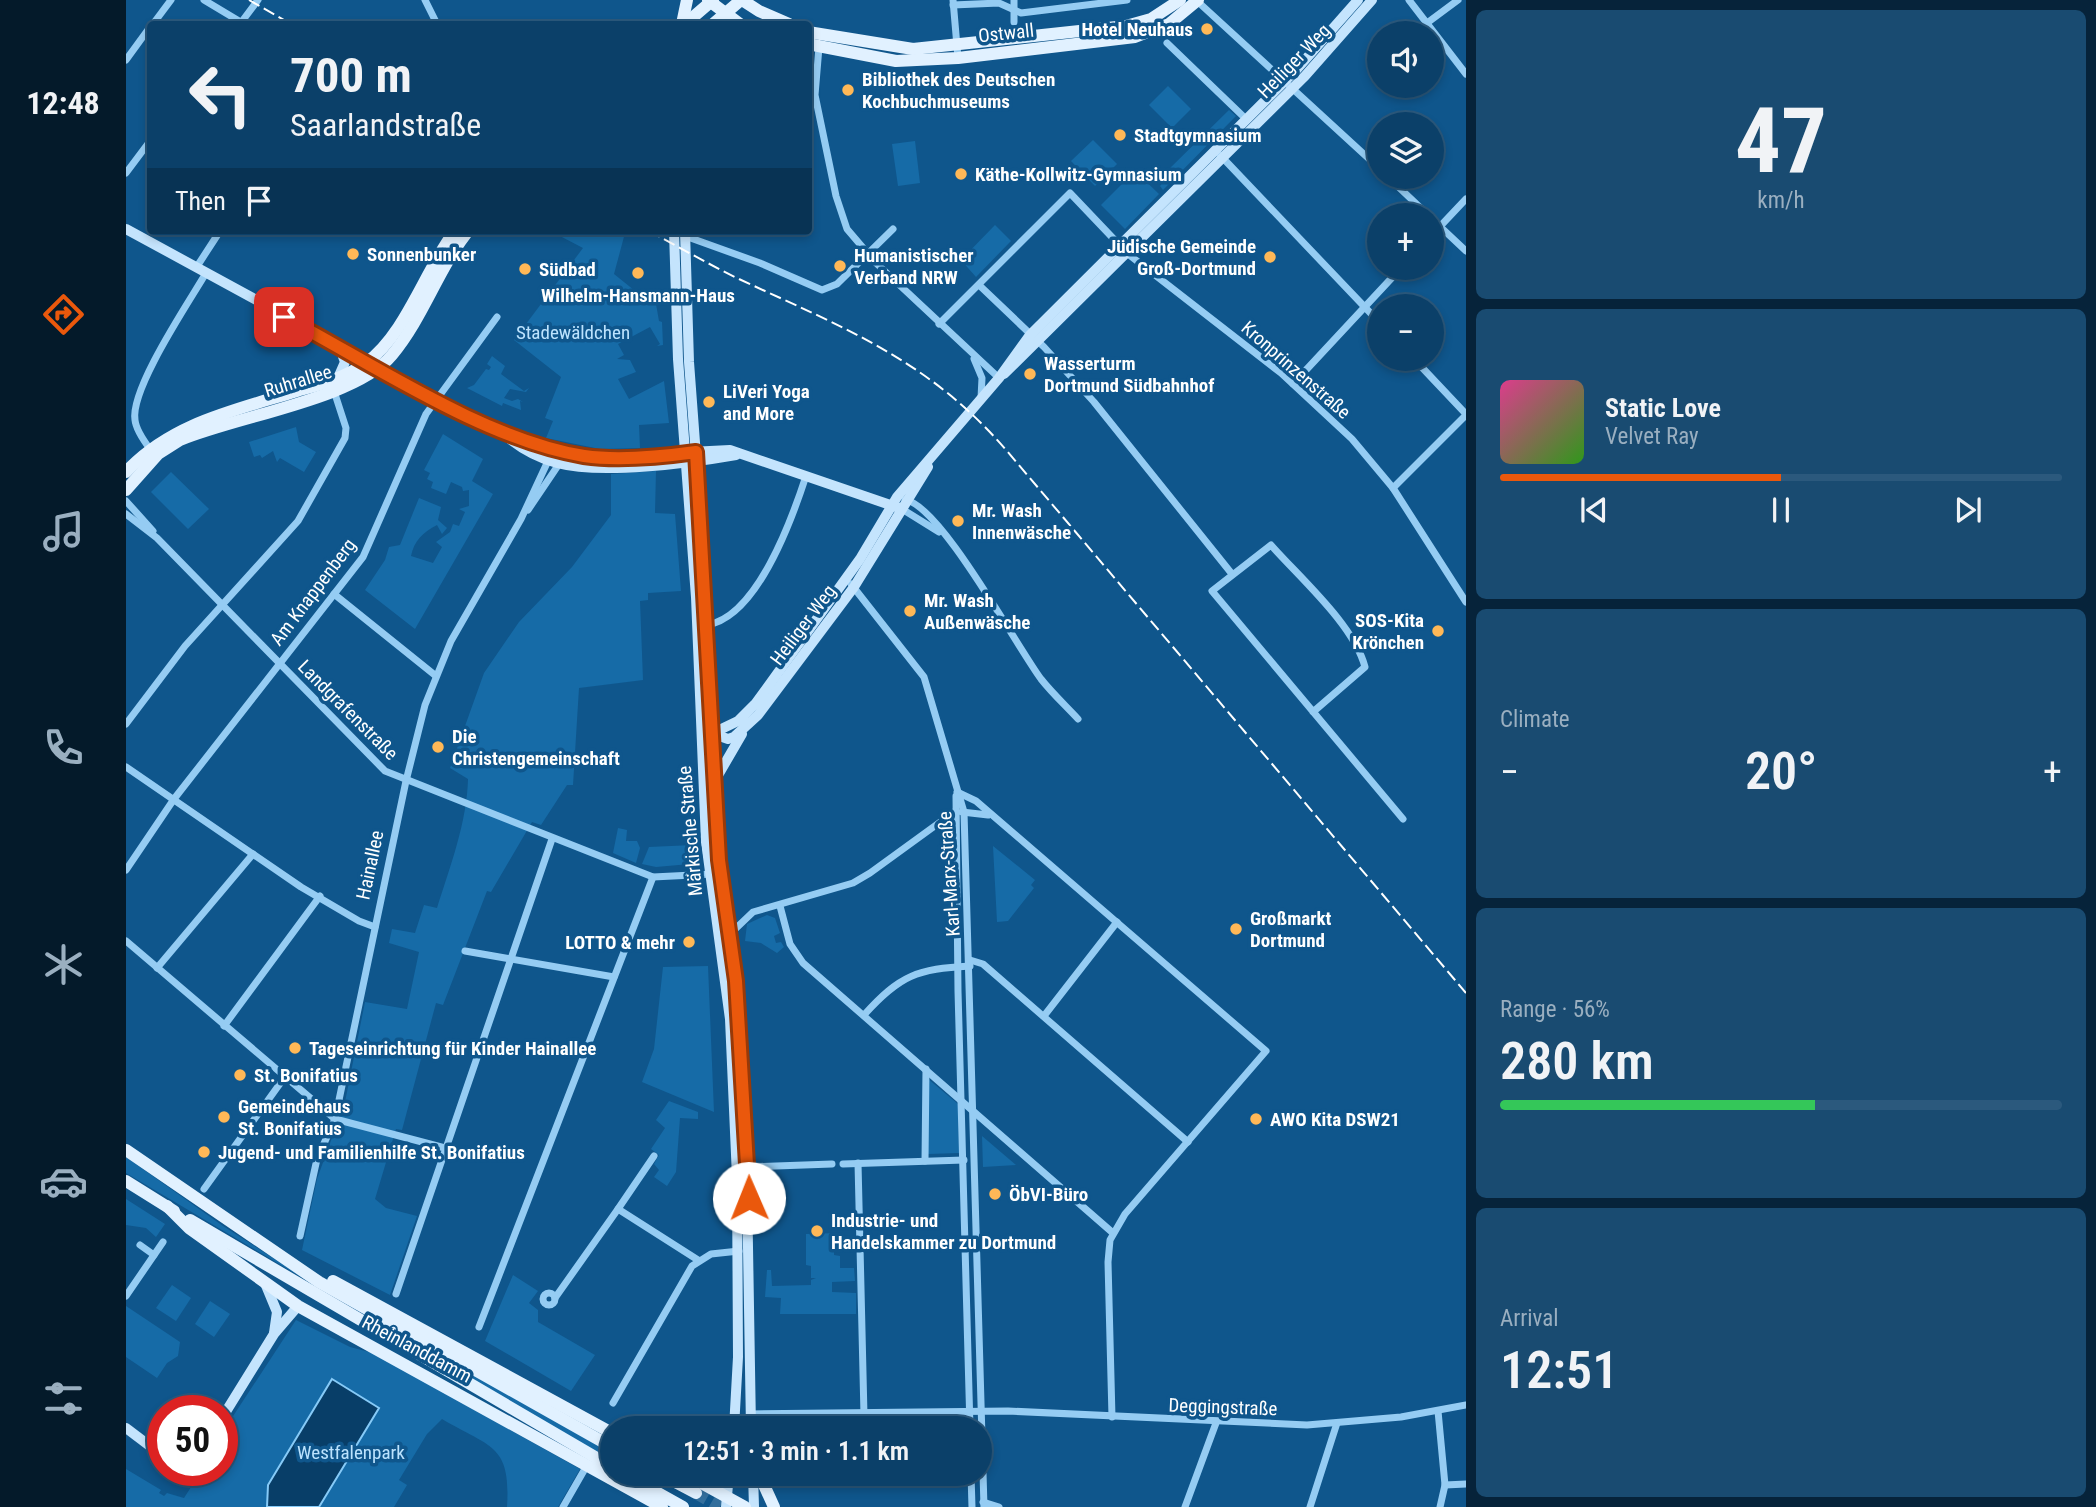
<!DOCTYPE html>
<meta charset="utf-8">
<style>
body{margin:0;font-family:"Roboto Condensed",sans-serif;background:#194b71;color:#f1f3f6;height:100vh;display:flex;flex-direction:column;font-size:26px;white-space:nowrap}
*{box-sizing:border-box;margin:0}
p{font-size:23px;color:#9aafc0}
.icon{flex:none;width:38px;height:38px;fill:none;stroke:currentColor;stroke-width:2;stroke-linecap:round;stroke-linejoin:round}
.map{position:relative;flex:1;overflow:hidden}
.drawer{display:flex;flex-direction:column;gap:10px;padding:10px;background:#06233a;width:630px}
.drawer>*{flex:none}
.guide{position:absolute;left:21px;top:21px;width:665px;height:214px;border-radius:7px;box-shadow:0 4px 10px #0003,0 0 0 2px #2b597d;background:#0b4069;color:#f1f3f6;overflow:hidden}
.buttons{position:absolute;left:1241px;top:21px;display:grid;gap:14px}
.buttons a{display:grid;place-items:center;width:77px;height:77px;border-radius:50%;background:#0b4069;box-shadow:0 4px 10px #0003,0 0 0 2px #2b597d;font-size:35px}
.speed{position:absolute;left:21px;top:1395px;display:flex;gap:14px;font-size:35px;font-weight:700;text-align:center}
.speed>*{display:grid;place-content:center;width:91px;height:91px;border-radius:50%;background:#0b4069;box-shadow:0 4px 10px #0003,0 0 0 2px #2b597d;line-height:1}
.speed .limit{border:10px solid #d22;background:#fff;color:#111}
.pin{position:absolute;display:grid;place-items:center;width:60px;height:60px;color:#fff;margin:-30px;border-radius:14px;box-shadow:0 4px 10px #0006}
.me{position:absolute;width:77px;margin:-38px;rotate:359deg;stroke-linejoin:round;filter:drop-shadow(0 0 5px #0008)}
.turn{display:flex;align-items:center;gap:24px;height:147px;padding:0 28px;font-size:32px}
.turn .icon{width:91px;height:91px;stroke-width:2.5}
.turn b{display:block;font-size:49px;line-height:60px}
.then{display:flex;align-items:center;height:66px;padding:0 28px;background:#0003;gap:14px;font-size:26px}
.big{font-size:52px;font-weight:600;line-height:1.1}
.drawer .tile{flex:1;display:flex;flex-direction:column;justify-content:center;gap:10px;min-width:0;padding:0 24px;border-radius:10px;background:#194b71}
.drawer .dial{align-items:center;gap:0}
.dial b{font-size:91px;line-height:1}
.song{display:flex;align-items:center;gap:21px}
.cover{width:84px;height:84px;border-radius:10px;background:linear-gradient(135deg,hsl(330 70% 55%),hsl(110 70% 35%))}
.played{height:7px;border-radius:4px;background:linear-gradient(90deg,#ea580c 50%,#2b597d 50%)}
.keys{display:flex;justify-content:space-around;direction:ltr}
.heat{display:flex;justify-content:space-between;align-items:center;font-size:38px;direction:ltr}
.charge{height:10px;border-radius:5px;background:linear-gradient(90deg,#34c759 56%,#2b597d 0)}
.trip{position:absolute;left:474px;top:1416px;width:392px;height:70px;border-radius:35px;background:#0b4069;box-shadow:0 4px 10px #0003,0 0 0 2px #2b597d;font-weight:600;line-height:70px;text-align:center}
main{display:flex;flex:1;min-height:0}
.dock{display:flex;flex-direction:column;width:126px;justify-content:space-around;align-items:center;background:#041a2a;color:#9aafc0}
.dock .icon{width:49px;height:49px}
.dock .current{color:#ea580c}
.dock b{font-size:32px;color:#f1f3f6}
.map>svg:first-child{display:block}
.green{fill:#166ba7}
.water{fill:#083e68;stroke:#86caf7;stroke-width:2}
.lines{fill:none;stroke-linecap:round;stroke-linejoin:round}
.primary-tunnel{stroke:#336f9d;stroke-width:12;stroke-dasharray:12 6;stroke-linecap:butt}
.street{stroke:#95ccf3;stroke-width:7}
.secondary{stroke:#c4e4fd;stroke-width:10}
.primary{stroke:#e1f1ff;stroke-width:12}
.rail{stroke:#fff;stroke-width:2;stroke-dasharray:12 5;stroke-linecap:butt}
.route-casing{stroke:#983908;stroke-width:18}
.route{stroke:#ea580c;stroke-width:12}
.poi-dot{fill:#ffb857;stroke:#0f568c;stroke-width:2.5}
.labels{text-anchor:middle;dominant-baseline:central;stroke-width:7;stroke-linejoin:round;paint-order:stroke}
.poi-label{font-size:19px;font-weight:bold;fill:#fff;stroke:#0f568c;text-anchor:start}
.street-label{font-size:19px;fill:#fff;stroke:#0f568c}
.park-label{font-size:19px;fill:#bce3fe;stroke:#0f568c}
</style>
<main>
<nav class="dock">
<b>12:48</b>
<svg class="icon current" aria-label="directions" viewBox="0 0 24 24"><path d="M12 3l9 9-9 9-9-9zM9 14v-3h6M13 9l2 2-2 2"/></svg>
<svg class="icon" aria-label="music" viewBox="0 0 24 24"><path d="M9 18V5l10-2v13"/><circle cx="6" cy="18" r="3"/><circle cx="16" cy="16" r="3"/></svg>
<svg class="icon" aria-label="phone" viewBox="0 0 24 24"><path d="M5 4h4l2 5-3 2q2 4 5 5l2-3 5 2v4C11 20 4 13 5 4z"/></svg>
<svg class="icon" aria-label="climate" viewBox="0 0 24 24"><path d="M12 3v18M4 7l16 10M4 17L20 7"/></svg>
<svg class="icon" aria-label="car" viewBox="0 0 24 24"><path d="M5 17H2v-5l4-1 3-4h7l3 4 3 1v5h-3M9 17h6M6 11h13"/><circle cx="7" cy="17" r="2"/><circle cx="17" cy="17" r="2"/></svg>
<svg class="icon" aria-label="filters" viewBox="0 0 24 24"><path d="M4 7h16M4 17h16"/><circle cx="9" cy="7" r="2"/><circle cx="15" cy="17" r="2"/></svg>
</nav>
<div class="map">
<svg width="1340" height="1507" viewBox="0 0 1340 1507">
<rect width="100%" height="100%" fill="#0f568c"/>
<g class="green">
<polygon points="1042,86 1065,109 1046,128 1023,105"/>
<polygon points="1103,110 1110,116 1037,190 1034,186 1043,175 1040,172"/>
<polygon points="967,140 991,164 969,186 945,161"/>
<polygon points="789,141 794,183 772,186 766,144"/>
<polygon points="1009,171 1033,194 999,229 975,205"/>
<polygon points="869,225 885,241 850,277 835,260"/>
<polygon points="434,231 499,233 488,274 519,299 530,304 533,321 536,322 537,345 531,346 534,344 524,327 492,344 498,355 491,359 504,360 510,372 492,379 503,399 538,381 543,423 513,425 514,448 474,449 420,438 427,421 419,418 435,377 388,340 457,248 432,235"/>
<polygon points="366,356 379,366 375,374 398,391 403,388 400,392 384,389 378,398 386,401 392,399 397,402 394,401 395,410 377,403 376,406 341,388 348,385 360,369 363,370 365,367 361,364"/>
<polygon points="170,427 173,442 190,452 178,472 154,458 151,462 147,451 136,458 134,455 128,457 123,442"/>
<path d="M 317,434 L 357,459 L 346,481 L 367,494 L 289,629 L 239,590 L 259,560 L 263,547 L 274,545 L 293,498 L 315,507 L 312,520 L 321,528 L 316,534 L 311,525 C 297,532 288,541 285,556 L 307,563 L 316,547 L 310,542 L 324,532 L 327,524 L 333,526 L 339,512 L 333,509 L 343,506 L 343,490 L 337,491 L 336,487 L 325,482 L 320,494 L 305,488 L 307,482 L 301,479 L 304,473 L 298,470 Z"/>
<path d="M 530,471 L 529,513 L 549,514 L 555,591 L 522,593 L 522,600 L 514,601 L 517,680 L 453,688 L 447,785 L 441,785 L 415,825 L 406,822 L 365,892 L 361,891 L 317,1005 L 310,1003 L 276,1130 L 270,1129 L 249,1199 L 260,1208 L 291,1216 L 264,1295 L 176,1250 L 191,1179 L 219,1102 L 239,1002 L 281,1009 L 293,952 L 263,943 L 266,929 L 289,933 L 298,905 L 311,908 C 324,867 341,822 342,779 L 324,768 L 358,673 L 393,622 L 446,567 L 485,515 L 485,474 Z"/>
<polygon points="45,472 83,509 62,529 25,492"/>
<polygon points="492,828 501,830 500,841 511,841 514,848 510,863 487,853"/>
<polygon points="567,845 568,860 564,864 530,867 516,864 523,847"/>
<polygon points="867,846 909,880 905,885 908,888 882,921 871,922"/>
<polygon points="641,915 649,918 654,933 648,936 650,943 655,942 658,947 651,953 635,943 619,941 621,924"/>
<polygon points="582,966 588,1112 516,1082 528,1049 537,967"/>
<polygon points="801,1078 832,1104 833,1153 802,1154"/>
<polygon points="543,1101 572,1112 572,1119 554,1118 550,1172 541,1186 528,1177 533,1170 528,1164 533,1155 525,1149 539,1128 530,1120"/>
<polygon points="856,1136 890,1165 857,1167"/>
<polygon points="0,1157 97,1226 172,1274 486,1453 486,1462 0,1173"/>
<polygon points="0,1199 39,1224 30,1237 20,1228 0,1225"/>
<polygon points="713,1233 713,1242 708,1242 708,1255 714,1256 714,1268 728,1268 729,1281 706,1282 706,1292 730,1293 730,1314 654,1314 655,1298 639,1297 641,1270 645,1270 646,1286 685,1285 685,1280 690,1278 685,1278 685,1266 680,1265 680,1234"/>
<polygon points="387,1275 412,1291 403,1303 412,1310 412,1322 469,1355 445,1391 359,1341"/>
<polygon points="46,1285 65,1298 50,1321 30,1308"/>
<polygon points="84,1301 104,1314 88,1337 69,1324"/>
<polygon points="0,1306 54,1342 52,1356 41,1363 31,1378 0,1357"/>
<path d="M 170,1320 L 224,1347 L 247,1353 L 454,1469 L 432,1507 L 381,1507 C 385,1444 365,1448 316,1419 L 301,1434 L 273,1480 L 281,1485 L 268,1507 L 0,1507 L 0,1469 L 35,1490 L 33,1493 L 38,1496 L 41,1493 L 58,1498 L 76,1470 L 96,1470 L 96,1433 Z"/>
</g>
<polygon class="water" points="206,1379 253,1408 193,1507 141,1507 142,1485"/>
<g class="lines">
<polyline class="primary-tunnel" points="570,1493 594,1507"/>
<g class="street">
<polyline points="78,0 118,24"/>
<polyline points="299,0 311,24"/>
<polyline points="827,0 832,58"/>
<polyline points="1283,0 1340,74"/>
<polyline points="1071,1 1253,168"/>
<polyline points="827,5 873,3 895,13 1001,0"/>
<polyline points="888,22 888,0"/>
<polyline points="1301,23 1332,0"/>
<polyline points="27,24 45,0"/>
<polyline points="114,24 132,0"/>
<polyline points="1041,43 1121,120"/>
<polyline points="693,47 689,95 710,196 721,229 750,263 873,378"/>
<polyline points="0,60 24,27"/>
<polyline points="1094,155 1253,322"/>
<polyline points="0,173 24,141"/>
<polyline points="1262,177 1302,215"/>
<polyline points="1306,219 1340,251"/>
<polyline points="1306,235 1340,199"/>
<polyline points="559,236 634,263 696,290 711,284 767,229"/>
<polyline points="70,268 94,231"/>
<polyline points="853,285 918,347 968,402 1106,574"/>
<polyline points="813,324 944,193 1002,254 1155,373 1226,439 1267,488 1340,602"/>
<polyline points="848,359 856,378 855,398"/>
<polyline points="1288,359 1340,414"/>
<polyline points="1167,384 1275,268"/>
<path d="M 24,449 C 18,441 10,430 9,420 C 4,389 63,302 80,273"/>
<polyline points="1267,488 1340,415"/>
<path d="M 779,500 C 813,503 891,647 915,679 C 926,693 940,706 952,719"/>
<polyline points="0,501 27,531"/>
<polyline points="776,509 813,532"/>
<polyline points="402,510 433,464"/>
<polyline points="0,514 31,538 259,771 527,877 587,874"/>
<polyline points="725,584 798,677 838,812 858,1507"/>
<polyline points="208,594 310,676"/>
<path d="M 581,625 C 631,617 666,519 680,476"/>
<path d="M 1187,712 L 1239,667 C 1228,625 1174,578 1145,545 L 1086,591 L 1277,819"/>
<polyline points="0,724 59,646 172,521 219,438 220,428 208,391"/>
<polyline points="0,767 175,887 233,921 249,927"/>
<polyline points="831,792 850,801 1140,1051 999,1214 984,1240 982,1262 986,1417"/>
<polyline points="830,796 832,991 844,1428"/>
<polyline points="836,812 862,815"/>
<polyline points="0,870 48,799 237,557 300,414 371,317"/>
<polyline points="654,906 664,944 677,963 987,1233"/>
<polyline points="604,934 627,912 727,883 744,873 828,812"/>
<polyline points="0,941 209,1119 319,1148"/>
<polyline points="339,951 488,977"/>
<polyline points="844,960 857,964 1062,1142"/>
<polyline points="31,968 127,854"/>
<path d="M 738,1015 C 774,975 791,969 844,966"/>
<polyline points="918,1016 991,922"/>
<polyline points="98,1026 194,896"/>
<polyline points="528,1156 492,1209 572,1260"/>
<polyline points="799,1161 800,1069"/>
<polyline points="732,1163 738,1415"/>
<polyline points="717,1164 838,1160"/>
<polyline points="619,1167 706,1164"/>
<polyline points="78,1189 158,1078"/>
<polyline points="174,1236 191,1159 209,1119 280,781 299,705 325,641 395,519 422,461"/>
<polyline points="14,1245 28,1255"/>
<circle cx="423" cy="1299" r="6"/>
<polyline points="270,1294 426,839"/>
<polyline points="0,1296 37,1242"/>
<polyline points="429,1298 492,1209"/>
<polyline points="353,1327 527,877"/>
<polyline points="487,1403 566,1266 585,1254 613,1251"/>
<polyline points="1312,1411 1319,1485 1314,1507"/>
<polyline points="624,1414 882,1411 1181,1425 1275,1417 1340,1405"/>
<polyline points="845,1474 846,1507"/>
<polyline points="1319,1485 1340,1484"/>
<polyline points="857,1502 873,1507"/>
<polyline points="437,1507 460,1467"/>
<polyline points="1059,1507 1090,1423"/>
<polyline points="1184,1507 1211,1423"/>
</g>
<g class="secondary">
<polyline points="0,229 377,434 425,449 464,457 604,450 776,509"/>
<polyline points="548,231 552,359 570,597 580,842 604,1019 611,1177 612,1357 608,1428"/>
<polyline points="559,231 563,362 575,523 593,860 608,961 620,1126 625,1428"/>
<polyline points="878,374 1179,76 1246,0"/>
<polyline points="212,378 219,362 214,348"/>
<path d="M 379,435 C 394,448 413,458 431,463 C 476,475 564,463 610,455"/>
<polyline points="585,733 602,739 608,737 632,715 728,587 802,467"/>
<polyline points="587,733 612,721 630,703 734,559 771,497 873,378 904,335 1171,69 1232,0"/>
<polyline points="591,777 616,734"/>
<polyline points="139,1283 151,1312 148,1333"/>
<polyline points="96,1418 148,1334 172,1306"/>
<polyline points="0,1428 37,1456"/>
<polyline points="627,1474 628,1507"/>
<polyline points="600,1507 603,1474"/>
</g>
<g class="primary">
<polyline points="582,0 614,24"/>
<polyline points="616,0 633,11 663,24"/>
<polyline points="556,24 561,0"/>
<polyline points="559,24 587,0"/>
<polyline points="587,24 615,0"/>
<polyline points="682,32 787,49 1000,26 1025,19 1054,0"/>
<polyline points="682,44 770,61 832,58 1009,37 1043,24 1072,0"/>
<path d="M 0,472 C 45,423 110,410 171,391 C 195,384 219,378 240,363 C 280,334 299,270 329,231"/>
<path d="M 0,490 L 32,454 L 54,440 C 111,416 230,399 266,355 C 297,318 312,269 342,231"/>
<polyline points="0,1150 193,1282 486,1447"/>
<polyline points="0,1181 48,1211"/>
<polyline points="41,1206 63,1228 172,1306 536,1507"/>
<polyline points="64,1220 486,1467"/>
<polyline points="207,1281 486,1433"/>
<polyline points="498,1474 557,1507"/>
<polyline points="534,1474 570,1493"/>
<polyline points="559,1474 619,1507"/>
<polyline points="633,1474 648,1507"/>
</g>
<g class="rail">
<polyline points="123,0 165,24"/>
<path d="M 523,231 C 553,247 582,264 613,279 C 718,328 803,360 881,451 L 1340,993"/>
</g>
</g>
<g class="lines">
<g class="route-casing">
<path id="route" d="M 158,317 C 247,364 359,440 458,456 C 493,461 534,457 570,452 L 593,860 L 610,981 L 623,1198"/>
</g>
<use href="#route" class="route"/>
</g>
<g class="poi-dot">
<circle cx="1081" cy="29" r="7"/>
<circle cx="722" cy="90" r="7"/>
<circle cx="994" cy="135" r="7"/>
<circle cx="835" cy="174" r="7"/>
<circle cx="227" cy="254" r="7"/>
<circle cx="1144" cy="257" r="7"/>
<circle cx="714" cy="266" r="7"/>
<circle cx="399" cy="269" r="7"/>
<circle cx="512" cy="273" r="7"/>
<circle cx="904" cy="374" r="7"/>
<circle cx="583" cy="402" r="7"/>
<circle cx="832" cy="521" r="7"/>
<circle cx="784" cy="611" r="7"/>
<circle cx="1312" cy="631" r="7"/>
<circle cx="312" cy="747" r="7"/>
<circle cx="1110" cy="929" r="7"/>
<circle cx="563" cy="942" r="7"/>
<circle cx="169" cy="1048" r="7"/>
<circle cx="114" cy="1075" r="7"/>
<circle cx="98" cy="1117" r="7"/>
<circle cx="1130" cy="1119" r="7"/>
<circle cx="78" cy="1152" r="7"/>
<circle cx="869" cy="1194" r="7"/>
<circle cx="691" cy="1231" r="7"/>
</g>
<g class="labels">
<g class="poi-label">
<text x="1067" y="29" text-anchor="end">Hotel Neuhaus</text>
<text x="736" y="79">Bibliothek des Deutschen<tspan x="736" dy="22">Kochbuchmuseums</tspan></text>
<text x="1008" y="135">Stadtgymnasium</text>
<text x="849" y="174">Käthe-Kollwitz-Gymnasium</text>
<text x="1130" y="246" text-anchor="end">Jüdische Gemeinde<tspan x="1130" dy="22">Groß-Dortmund</tspan></text>
<text x="241" y="254">Sonnenbunker</text>
<text x="728" y="255">Humanistischer<tspan x="728" dy="22">Verband NRW</tspan></text>
<text x="413" y="269">Südbad</text>
<text x="512" y="295" text-anchor="middle">Wilhelm-Hansmann-Haus</text>
<text x="918" y="363">Wasserturm<tspan x="918" dy="22">Dortmund Südbahnhof</tspan></text>
<text x="597" y="391">LiVeri Yoga<tspan x="597" dy="22">and More</tspan></text>
<text x="846" y="510">Mr. Wash<tspan x="846" dy="22">Innenwäsche</tspan></text>
<text x="798" y="600">Mr. Wash<tspan x="798" dy="22">Außenwäsche</tspan></text>
<text x="1298" y="620" text-anchor="end">SOS-Kita<tspan x="1298" dy="22">Krönchen</tspan></text>
<text x="326" y="736">Die<tspan x="326" dy="22">Christengemeinschaft</tspan></text>
<text x="1124" y="918">Großmarkt<tspan x="1124" dy="22">Dortmund</tspan></text>
<text x="549" y="942" text-anchor="end">LOTTO &amp; mehr</text>
<text x="183" y="1048">Tageseinrichtung für Kinder Hainallee</text>
<text x="128" y="1075">St. Bonifatius</text>
<text x="112" y="1106">Gemeindehaus<tspan x="112" dy="22">St. Bonifatius</tspan></text>
<text x="1144" y="1119">AWO Kita DSW21</text>
<text x="92" y="1152">Jugend- und Familienhilfe St. Bonifatius</text>
<text x="883" y="1194">ÖbVI-Büro</text>
<text x="705" y="1220">Industrie- und<tspan x="705" dy="22">Handelskammer zu Dortmund</tspan></text>
</g>
<g class="street-label">
<text transform="translate(880 33) rotate(-6)">Ostwall</text>
<text transform="translate(1168 61) rotate(-46)">Heiliger Weg</text>
<text transform="translate(1170 370) rotate(41)">Kronprinzenstraße</text>
<text transform="translate(172 381) rotate(-17)">Ruhrallee</text>
<text transform="translate(187 592) rotate(-53)">Am Knappenberg</text>
<text transform="translate(677 625) rotate(-53)">Heiliger Weg</text>
<text transform="translate(222 710) rotate(45)">Landgrafenstraße</text>
<text transform="translate(564 831) rotate(-95)">Märkische Straße</text>
<text transform="translate(244 865) rotate(-78)">Hainallee</text>
<text transform="translate(823 874) rotate(-94)">Karl-Marx-Straße</text>
<text transform="translate(291 1349) rotate(28)">Rheinlanddamm</text>
<text transform="translate(1097 1407) rotate(2)">Deggingstraße</text>
</g>
<g class="park-label">
<text x="447" y="332">Stadewäldchen</text>
<text x="225" y="1452">Westfalenpark</text>
</g>
</g>
</svg>
<div class="buttons">
<a><svg class="icon" aria-label="sound" viewBox="0 0 24 24"><path d="M4 9h4l5-4v14l-5-4H4zM17 9q2 3 0 6"/></svg></a>
<a><svg class="icon" aria-label="layers" viewBox="0 0 24 24"><path d="M12 4l9 5-9 5-9-5zM3 14l9 5 9-5"/></svg></a>
<a>+</a>
<a>−</a>
</div>
<div class="speed"><div class="limit">50</div></div>
<div class="pin" style="left:158px;top:317px;background:#d93025"><svg class="icon" aria-label="arrive" viewBox="0 0 24 24"><path d="M6 21V4h12l-3 4 3 4H6"/></svg></div>
<svg class="me" style="left:623px;top:1198px" viewBox="-20 -20 40 40"><circle r="19" fill="#fff"/><path d="M0-13L10 11 0 6-10 11z" fill="#ea580c"/></svg>
<div class="trip">12:51 · 3 min · 1.1 km</div>
<div class="guide">
<div class="turn"><svg class="icon" aria-label="left" viewBox="0 0 24 24"><path d="M17 20v-9H6M10 6l-5 5 5 5"/></svg><div><b>700 m</b>Saarlandstraße</div></div>
<div class="then">Then<svg class="icon" aria-label="arrive" viewBox="0 0 24 24"><path d="M6 21V4h12l-3 4 3 4H6"/></svg></div>
</div>
</div>
<section class="drawer">
<div class="tile dial"><b>47</b><p>km/h</p></div>
<div class="tile">
<div class="song"><i class="cover"></i><div><b>Static Love</b><p>Velvet Ray</p></div></div>
<div class="played"></div>
<div class="keys"><svg class="icon" aria-label="previous" viewBox="0 0 24 24"><path d="M18 5L8 12l10 7zM5 5v14"/></svg><svg class="icon" aria-label="pause" viewBox="0 0 24 24"><path d="M8 5v14M16 5v14"/></svg><svg class="icon" aria-label="next" viewBox="0 0 24 24"><path d="M6 5l10 7-10 7zM19 5v14"/></svg></div>
</div>
<div class="tile"><p>Climate</p>
<div class="heat"><a>−</a><b class="big">20°</b><a>+</a></div>
</div>
<div class="tile"><p>Range · 56%</p><b class="big">280 km</b><div class="charge"></div></div>
<div class="tile"><p>Arrival</p><b class="big">12:51</b></div>
</section>
</main>
